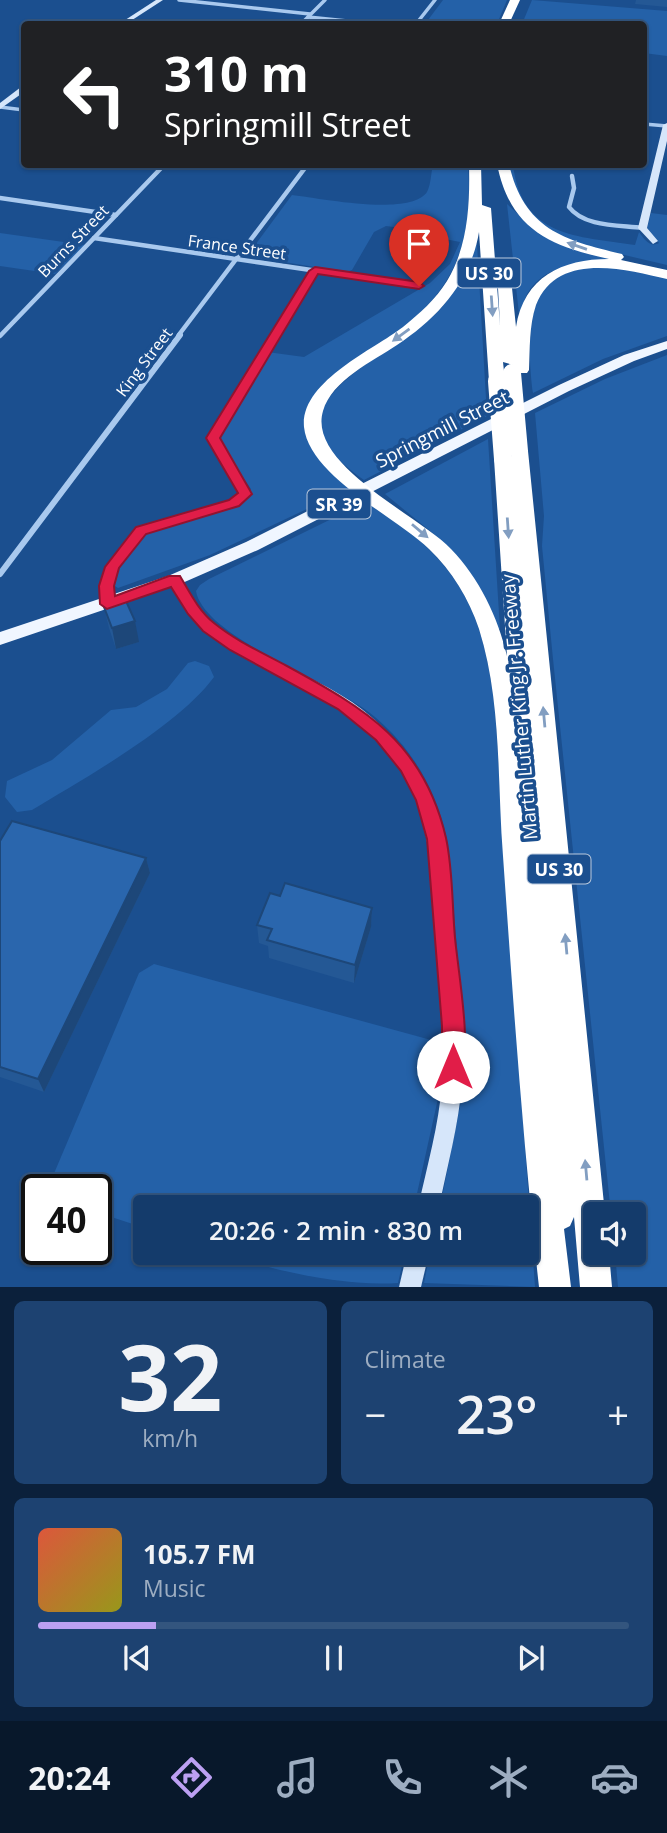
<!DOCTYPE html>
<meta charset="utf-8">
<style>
body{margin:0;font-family:"Open Sans",sans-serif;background:#1d4271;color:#f1f3f6;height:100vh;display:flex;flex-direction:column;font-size:26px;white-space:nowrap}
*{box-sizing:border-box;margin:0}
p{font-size:23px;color:#9dadc1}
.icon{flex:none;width:38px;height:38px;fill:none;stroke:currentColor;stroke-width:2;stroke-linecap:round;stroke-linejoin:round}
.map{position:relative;height:1287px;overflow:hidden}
.sheet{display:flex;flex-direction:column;gap:14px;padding:14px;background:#0b203b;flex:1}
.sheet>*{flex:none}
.guide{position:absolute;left:21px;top:21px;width:626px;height:147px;border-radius:7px;box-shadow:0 2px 5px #0004,0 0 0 2px #33557e;background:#202124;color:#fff;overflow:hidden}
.fabs{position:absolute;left:583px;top:1202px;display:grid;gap:14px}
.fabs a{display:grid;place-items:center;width:63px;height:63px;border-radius:7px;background:#143b6b;box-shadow:0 2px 5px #0004,0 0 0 2px #33557e;font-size:35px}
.speed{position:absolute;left:21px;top:1174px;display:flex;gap:14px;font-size:35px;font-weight:700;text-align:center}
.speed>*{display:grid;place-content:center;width:91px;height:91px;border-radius:50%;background:#143b6b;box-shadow:0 2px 5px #0004,0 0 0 2px #33557e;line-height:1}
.speed .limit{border:4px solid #111;border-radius:10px;background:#fff;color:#111}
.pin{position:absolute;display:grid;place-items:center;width:60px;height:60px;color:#fff;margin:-72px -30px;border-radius:50% 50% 50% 0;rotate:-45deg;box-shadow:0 0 7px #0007}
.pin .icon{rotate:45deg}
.me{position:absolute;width:77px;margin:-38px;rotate:0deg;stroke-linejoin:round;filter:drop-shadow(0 0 5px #0008)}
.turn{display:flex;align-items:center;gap:24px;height:147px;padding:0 28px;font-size:32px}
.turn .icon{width:91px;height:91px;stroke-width:2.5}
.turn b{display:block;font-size:49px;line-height:60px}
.big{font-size:52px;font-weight:600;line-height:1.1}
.sheet .tile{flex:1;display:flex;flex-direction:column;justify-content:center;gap:10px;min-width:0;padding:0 24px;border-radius:10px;background:#1d4271}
.sheet .dial{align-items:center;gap:0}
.dial b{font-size:91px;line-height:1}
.song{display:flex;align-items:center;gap:21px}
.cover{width:84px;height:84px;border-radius:10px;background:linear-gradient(135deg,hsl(10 70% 55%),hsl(60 70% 35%))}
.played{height:7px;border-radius:4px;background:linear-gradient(90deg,#bca0f2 20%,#33557e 20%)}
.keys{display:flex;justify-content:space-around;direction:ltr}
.heat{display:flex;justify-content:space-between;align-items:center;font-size:38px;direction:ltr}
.sheet .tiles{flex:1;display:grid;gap:14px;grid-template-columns:1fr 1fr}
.tile:last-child{grid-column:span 2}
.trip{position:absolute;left:133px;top:1195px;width:406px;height:70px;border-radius:7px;background:#143b6b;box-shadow:0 2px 5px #0004,0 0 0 2px #33557e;font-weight:600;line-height:70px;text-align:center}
.menu{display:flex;height:112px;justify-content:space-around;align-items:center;background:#08182b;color:#9dadc1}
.menu .icon{width:49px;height:49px}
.menu .selected{color:#bca0f2}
.menu b{font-size:32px;color:#f1f3f6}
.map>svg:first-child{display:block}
.green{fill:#2461a8}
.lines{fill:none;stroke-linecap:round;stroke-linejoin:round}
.street-far3{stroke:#a9c9ee;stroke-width:3.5}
.street-far2{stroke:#a9c9ee;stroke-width:4.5}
.street-far1{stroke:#a9c9ee;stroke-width:6}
.street{stroke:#a9c9ee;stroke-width:8}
.secondary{fill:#d6e6fa;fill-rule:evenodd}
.primary{fill:#f0f6ff;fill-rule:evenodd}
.highway{fill:#fff;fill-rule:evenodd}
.highway-bridge{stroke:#fff;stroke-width:18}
.wall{fill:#245895}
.shaded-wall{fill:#1d4779}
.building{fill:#2a66ad;stroke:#1d4779;stroke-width:2}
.oneway{fill:#829ec1}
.route{fill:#e11d48;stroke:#92132f;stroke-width:2}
.labels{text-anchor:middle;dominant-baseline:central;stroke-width:7;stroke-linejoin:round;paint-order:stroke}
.far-street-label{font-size:16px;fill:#fff;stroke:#1b4f8f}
.shield{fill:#1b4f8f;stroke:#bbcadd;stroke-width:2}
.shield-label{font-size:18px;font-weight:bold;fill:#fff}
.street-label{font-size:19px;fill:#fff;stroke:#1b4f8f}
</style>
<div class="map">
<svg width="667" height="1287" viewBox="0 0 667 1287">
<rect width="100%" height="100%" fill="#1b4f8f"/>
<g class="green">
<polygon points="443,0 507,0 497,24 425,24"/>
<polygon points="532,0 667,11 667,56 644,53 644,24 522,24"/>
<path d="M 433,165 L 468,165 C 477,291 418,318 326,383 C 281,424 316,456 349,489 L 210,555 L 118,588 L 112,584 C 111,566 133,541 146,530 C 170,524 244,513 251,489 L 219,443 L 220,429 L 267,352 L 304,357 L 430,283 L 450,264 L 460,242 L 440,238 L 424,231 L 386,226 L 374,232 L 352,270 L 346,272 L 247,256 L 292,195 C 319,198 410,217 427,192 C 431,185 431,172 433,165 Z"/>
<path d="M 509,165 L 513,165 C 522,238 577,236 635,245 L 639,232 C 644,239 650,248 659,243 L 647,228 L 651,213 L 667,215 L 667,265 L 586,246 L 553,233 L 522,209 Z"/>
<path d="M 507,204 L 538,232 L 582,251 L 624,261 C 589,263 547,260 527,294 C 524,300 522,309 519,314 Z"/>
<polygon points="0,233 85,245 55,274 0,266"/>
<path d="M 474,243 L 477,244 L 487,416 L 364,480 C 248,400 395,361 443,306 C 458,288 465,266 474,243 Z"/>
<path d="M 607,266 L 667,278 L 667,336 L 603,359 L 533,393 C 529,361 524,299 554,278 C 568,268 590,268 607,266 Z"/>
<polygon points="667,355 667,1287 618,1287 615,1253 634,1253 634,1214 611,1214 553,659 542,546 544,516 535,413 605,379"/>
<polygon points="488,439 500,629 495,629 435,535 385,494"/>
<path d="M 368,501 C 411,530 451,562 472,611 C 500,676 497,761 502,831 C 514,983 524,1135 535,1287 L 424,1283 L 430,1253 L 527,1253 L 527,1208 L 440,1207 L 461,1101 L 464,1067 L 464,1029 L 448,844 C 438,794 415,751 375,717 C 336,683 204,638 196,591 L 200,585 L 209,579 Z"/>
<path d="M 195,661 L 209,666 L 214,677 C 178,726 85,778 32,810 L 17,812 L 5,797 L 7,781 L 52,760 L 111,710 L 136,707 L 167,689 L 188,663 Z"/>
<polygon points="154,964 442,1043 437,1103 414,1207 145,1208 145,1228 96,1212 96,1190 47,1190 139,973"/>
<path d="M 220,1253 L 405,1253 L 398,1283 C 345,1287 271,1270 220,1253 Z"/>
</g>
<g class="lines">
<g class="street-far3">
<polyline points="179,0 310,14"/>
<polyline points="308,17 377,24"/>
<polyline points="301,24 325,0"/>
<polyline points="416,24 435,0"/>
<polyline points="0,107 24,110"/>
<polyline points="644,124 667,126"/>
</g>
<g class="street-far2">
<path d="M 572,176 L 574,188 L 569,207 C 584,227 619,225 642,228"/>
<polyline points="0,198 116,215"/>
<polyline points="94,238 419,286"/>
<polyline points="0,336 165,164"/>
<polyline points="178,336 308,164"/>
<polyline points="274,336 315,271"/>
</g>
<g class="street-far1">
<polyline points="0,574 180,335"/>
<polyline points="109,579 109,573 141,530 234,503 246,494 214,443 215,430 275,335"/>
</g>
<polyline class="street" points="107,603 109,577"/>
<g class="secondary">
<polygon points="156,0 163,0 126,24 119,24"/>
<polygon points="21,87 24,87 24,92 0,109 0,103"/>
<polygon points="667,123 667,141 647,228 658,241 653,244 638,228 663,125"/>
<path d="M 174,575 L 179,577 C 188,592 197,607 210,620 C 249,658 307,671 352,702 C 439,763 445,837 454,934 C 458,983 465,1033 462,1082 C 459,1125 447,1166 439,1208 L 418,1208 C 427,1166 439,1125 442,1083 C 447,1030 439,977 436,924 C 432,877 430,828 409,784 C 395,754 369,730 342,710 C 298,678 241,666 201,627 C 187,614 177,597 167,580 Z"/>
<polygon points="407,1253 429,1253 421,1287 399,1287"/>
</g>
<polygon class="primary" points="667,341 667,349 634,361 569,391 258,550 180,584 0,645 0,632 168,576 246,542 559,385 624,355"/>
<g class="highway">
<polygon points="510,0 520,0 509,24 499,24"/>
<path d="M 469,164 L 481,164 L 482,205 L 491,208 L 500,325 L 498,288 L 500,285 L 510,285 L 512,288 L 516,327 C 524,277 562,259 609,259 C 549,246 510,229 497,164 L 509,164 C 524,229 563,240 622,254 L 624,257 L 621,260 L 667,270 L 667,279 C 625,269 557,251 536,305 C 529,326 530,349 529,370 L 527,373 L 515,373 L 513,365 L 503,362 L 505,381 L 497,386 L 489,381 L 479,232 C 471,281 438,318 397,345 C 373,361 332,380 323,411 C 307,465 420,516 451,549 C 479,578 498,617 507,656 L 494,459 L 503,454 L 511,457 L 513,447 L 519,446 L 528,451 L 605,1214 L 595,1214 L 595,1253 L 609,1253 L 612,1287 L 580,1287 L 574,1217 L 570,1226 L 564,1229 L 571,1287 L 539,1287 C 523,1144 513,1000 503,856 C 497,781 502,702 479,629 C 469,599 452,571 429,549 C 396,517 309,476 304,427 C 300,382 373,350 403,327 C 419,314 436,299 447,281 C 468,246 470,205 469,164 Z"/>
</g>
<g class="highway-bridge">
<polyline points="512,373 519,451"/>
<polyline points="497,381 503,459"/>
</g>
</g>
<g class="wall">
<polygon points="636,0 667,0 667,7 635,4"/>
<polygon points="104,607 139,642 116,649 109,628"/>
<polygon points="0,841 146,858 150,873 44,1092 0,1077"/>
<polygon points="280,896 372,908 371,927 354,983 269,958 268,946 259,943 257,925"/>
</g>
<g class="shaded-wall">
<polygon points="135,621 139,642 116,649 112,628"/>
<polygon points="146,858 150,873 44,1092 38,1079"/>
<polygon points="372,908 371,927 354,983 355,965"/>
</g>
<g class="building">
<polygon points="126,601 135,621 112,628 104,607"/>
<polygon points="12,821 146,858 38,1079 0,1067 0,841"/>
<polygon points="285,883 372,908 355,965 267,940 272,929 257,925 270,893 280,896"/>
</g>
<defs><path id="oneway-solid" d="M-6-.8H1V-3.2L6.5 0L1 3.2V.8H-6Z" transform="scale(1.75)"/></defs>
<g class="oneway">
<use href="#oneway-solid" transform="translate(577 246) rotate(-161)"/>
<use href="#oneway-solid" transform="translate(492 306) rotate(86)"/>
<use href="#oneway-solid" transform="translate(401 335) rotate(144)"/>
<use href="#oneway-solid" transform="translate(508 528) rotate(86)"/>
<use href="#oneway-solid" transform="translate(420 531) rotate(40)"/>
<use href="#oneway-solid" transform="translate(544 717) rotate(-95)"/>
<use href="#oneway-solid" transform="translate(566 944) rotate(-95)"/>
<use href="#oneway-solid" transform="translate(586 1170) rotate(-95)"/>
</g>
<path class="route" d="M 315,267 L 419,282 L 424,286 L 419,289 L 318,274 L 220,438 L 252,494 L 239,506 L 146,534 L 119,568 L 114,586 L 115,596 L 169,576 L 180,576 C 190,593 199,611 214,623 C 236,641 263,653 287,666 C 366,709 424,743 446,838 C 453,870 452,905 455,938 C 458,970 472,1048 461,1075 L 453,1078 L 445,1075 L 442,1067 L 442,1026 L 427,839 L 416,800 L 401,771 L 376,740 L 338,709 L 230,650 L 203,631 L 188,614 L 171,587 L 107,609 L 100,604 L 99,586 L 105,567 L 136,527 L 229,500 L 238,493 L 206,438 L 309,271 Z"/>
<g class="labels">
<g class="far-street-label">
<text transform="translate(73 241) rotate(-46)">Burns Street</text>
<text transform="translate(237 247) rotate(8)">France Street</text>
<text transform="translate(144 362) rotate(-53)">King Street</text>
</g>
<g class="shield">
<rect x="457.5" y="258.5" width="63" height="29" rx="5"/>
<rect x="307.5" y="489.5" width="63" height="29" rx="5"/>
<rect x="527.5" y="854.5" width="63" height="29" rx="5"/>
</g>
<g class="shield-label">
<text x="489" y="273">US 30</text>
<text x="339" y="504">SR 39</text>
<text x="559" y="869">US 30</text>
</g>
<g class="street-label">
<text transform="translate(442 429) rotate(-27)">Springmill Street</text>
<text transform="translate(519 707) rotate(-95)">Martin Luther King Jr. Freeway</text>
</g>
</g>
</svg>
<div class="fabs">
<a><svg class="icon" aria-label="sound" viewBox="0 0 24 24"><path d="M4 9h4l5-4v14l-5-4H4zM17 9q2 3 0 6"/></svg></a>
</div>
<div class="speed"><div class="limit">40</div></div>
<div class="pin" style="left:419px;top:286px;background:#d93025"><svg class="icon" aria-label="arrive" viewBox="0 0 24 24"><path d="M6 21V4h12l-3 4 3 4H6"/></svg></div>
<svg class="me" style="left:453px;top:1067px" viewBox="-20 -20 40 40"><circle r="19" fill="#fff"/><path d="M0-13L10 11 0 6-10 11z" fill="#e11d48"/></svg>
<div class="trip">20:26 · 2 min · 830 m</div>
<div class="guide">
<div class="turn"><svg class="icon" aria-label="left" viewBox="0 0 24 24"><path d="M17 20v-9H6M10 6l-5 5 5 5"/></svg><div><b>310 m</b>Springmill Street</div></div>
</div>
</div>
<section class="sheet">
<div class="tiles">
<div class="tile dial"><b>32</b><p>km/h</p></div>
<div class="tile"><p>Climate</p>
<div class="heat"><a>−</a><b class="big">23°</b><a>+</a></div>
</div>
<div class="tile">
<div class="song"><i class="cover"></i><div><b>105.7 FM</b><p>Music</p></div></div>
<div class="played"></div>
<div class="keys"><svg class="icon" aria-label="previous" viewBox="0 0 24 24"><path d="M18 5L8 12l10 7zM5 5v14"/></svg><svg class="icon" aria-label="pause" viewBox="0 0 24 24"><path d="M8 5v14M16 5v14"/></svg><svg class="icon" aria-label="next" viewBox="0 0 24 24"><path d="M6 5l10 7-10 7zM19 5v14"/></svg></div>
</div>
</div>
</section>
<nav class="menu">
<b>20:24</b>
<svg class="icon selected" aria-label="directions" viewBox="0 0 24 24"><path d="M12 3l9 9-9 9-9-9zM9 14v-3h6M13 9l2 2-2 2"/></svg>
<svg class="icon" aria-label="music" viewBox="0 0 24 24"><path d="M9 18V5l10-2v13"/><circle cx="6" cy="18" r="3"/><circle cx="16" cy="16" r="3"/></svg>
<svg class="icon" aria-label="phone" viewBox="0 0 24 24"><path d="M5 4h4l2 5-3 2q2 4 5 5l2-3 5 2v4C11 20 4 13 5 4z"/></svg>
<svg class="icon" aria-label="climate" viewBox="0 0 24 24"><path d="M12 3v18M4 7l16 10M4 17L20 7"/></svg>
<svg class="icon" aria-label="car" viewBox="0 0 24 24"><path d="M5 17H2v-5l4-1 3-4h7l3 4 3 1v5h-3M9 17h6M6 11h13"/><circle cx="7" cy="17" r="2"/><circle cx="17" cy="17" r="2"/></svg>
</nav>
